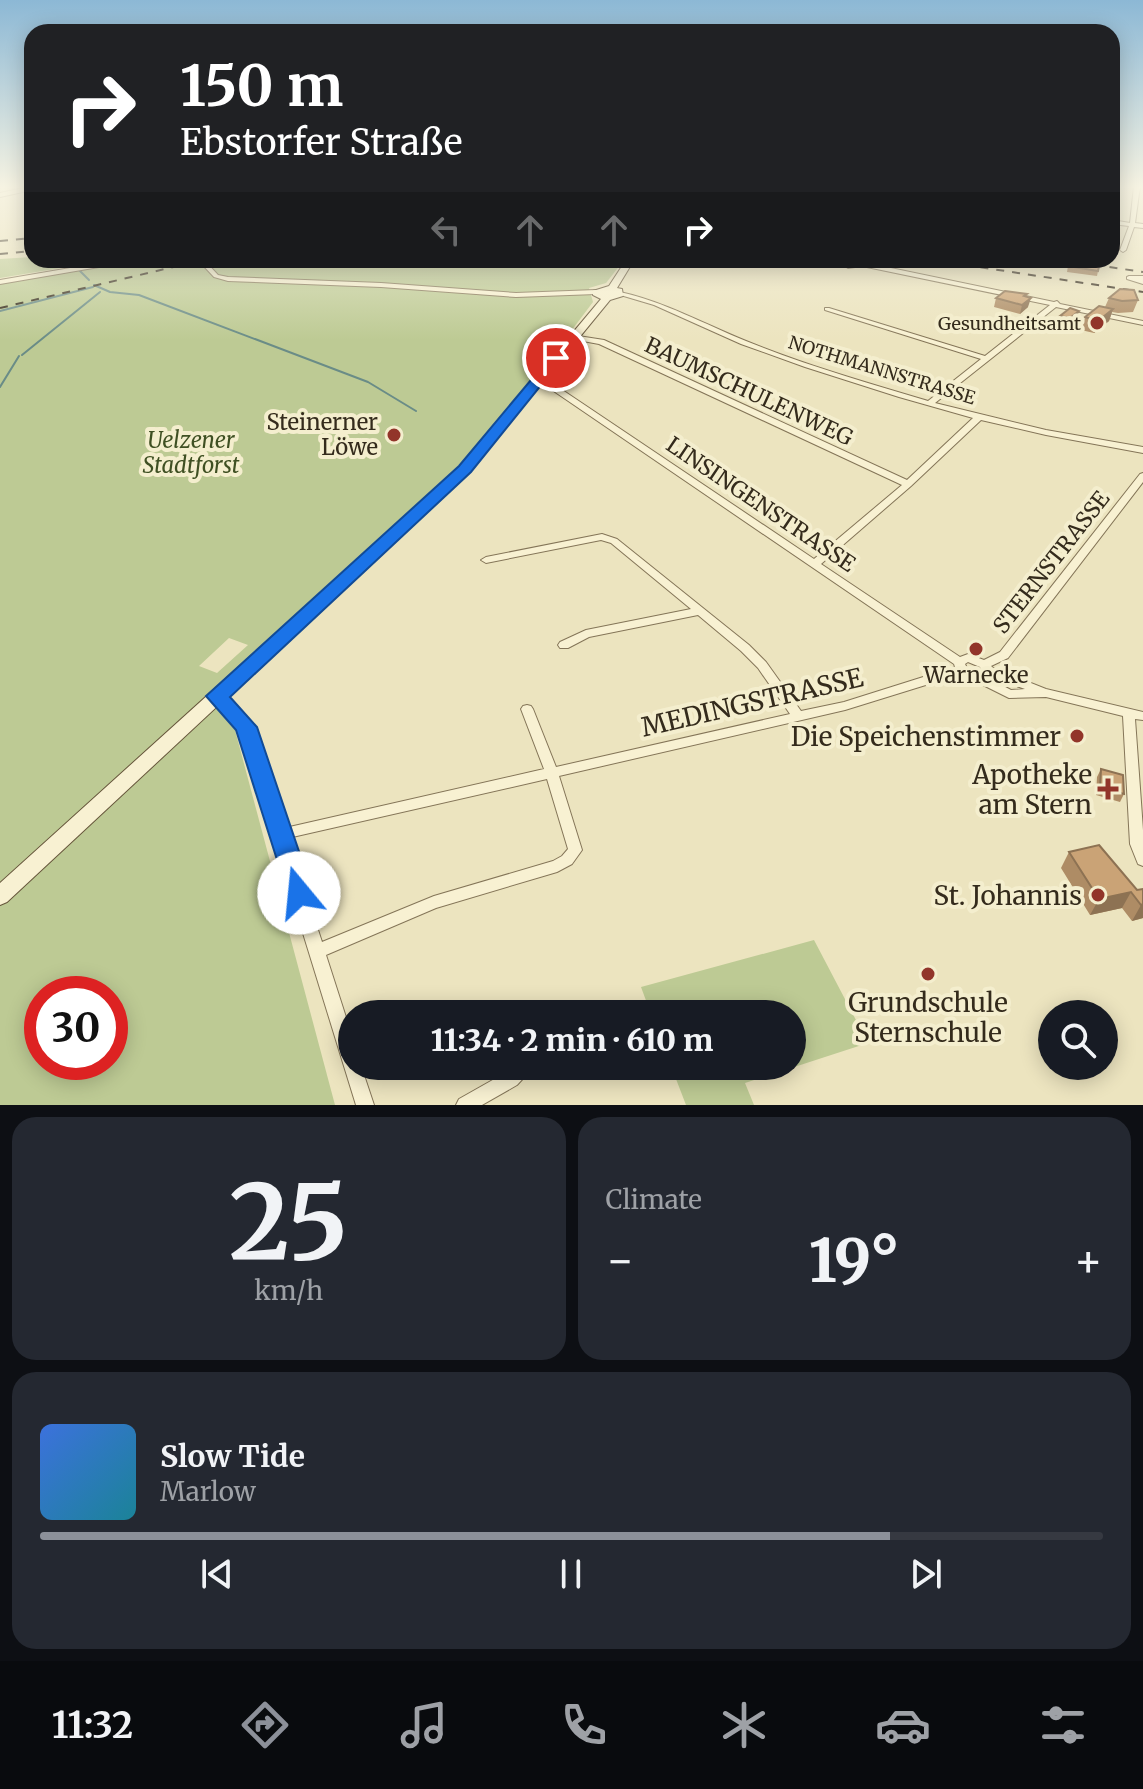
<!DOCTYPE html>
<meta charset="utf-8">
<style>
body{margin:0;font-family:Merriweather,serif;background:#242831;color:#f1f3f6;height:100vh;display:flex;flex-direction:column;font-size:30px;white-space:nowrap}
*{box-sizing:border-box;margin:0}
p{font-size:26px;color:#9ea1a6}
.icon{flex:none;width:44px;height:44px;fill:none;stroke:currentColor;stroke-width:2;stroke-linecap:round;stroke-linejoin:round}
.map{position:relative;height:1105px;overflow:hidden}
.sheet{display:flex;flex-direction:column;gap:12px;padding:12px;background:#0d0f14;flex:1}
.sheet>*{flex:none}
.guide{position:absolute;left:24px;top:24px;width:1096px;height:244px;border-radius:24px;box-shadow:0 4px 20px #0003;background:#202124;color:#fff;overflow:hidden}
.fabs{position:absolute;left:1038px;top:1000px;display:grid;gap:16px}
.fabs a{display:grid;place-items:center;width:80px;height:80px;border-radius:50%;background:#171b24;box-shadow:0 4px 20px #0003;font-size:40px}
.speed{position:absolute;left:24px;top:976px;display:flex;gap:16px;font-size:40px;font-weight:700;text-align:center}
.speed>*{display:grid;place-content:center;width:104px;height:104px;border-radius:50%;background:#171b24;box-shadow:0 4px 20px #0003;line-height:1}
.speed .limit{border:12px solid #d22;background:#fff;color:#111}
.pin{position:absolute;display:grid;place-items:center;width:68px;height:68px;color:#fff;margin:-34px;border:4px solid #fff;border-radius:50%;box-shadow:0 2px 8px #0007}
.me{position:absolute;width:88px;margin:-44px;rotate:343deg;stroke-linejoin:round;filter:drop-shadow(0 0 6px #0008)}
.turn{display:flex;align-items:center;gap:28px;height:168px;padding:0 24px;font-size:36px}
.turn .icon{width:104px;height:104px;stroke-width:2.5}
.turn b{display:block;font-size:56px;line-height:68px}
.lanes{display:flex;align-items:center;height:76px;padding:0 24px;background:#0003;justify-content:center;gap:40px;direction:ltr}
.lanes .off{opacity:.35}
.big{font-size:60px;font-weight:800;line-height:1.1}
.sheet .tile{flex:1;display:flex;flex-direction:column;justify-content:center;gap:12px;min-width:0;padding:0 28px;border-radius:24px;background:#242831}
.sheet .dial{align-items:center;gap:0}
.dial b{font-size:104px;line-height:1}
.song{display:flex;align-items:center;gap:24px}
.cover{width:96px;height:96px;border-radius:12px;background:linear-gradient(135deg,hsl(220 70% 55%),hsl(190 70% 35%))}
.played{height:8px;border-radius:4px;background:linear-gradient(90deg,#8c9099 80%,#363941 80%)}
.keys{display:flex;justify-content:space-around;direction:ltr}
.heat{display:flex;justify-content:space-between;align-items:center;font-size:44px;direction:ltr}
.sheet .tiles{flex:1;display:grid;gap:12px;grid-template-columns:1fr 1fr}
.tile:last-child{grid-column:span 2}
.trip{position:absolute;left:338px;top:1000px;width:468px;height:80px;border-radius:40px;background:#171b24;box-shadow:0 4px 20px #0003;font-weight:800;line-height:80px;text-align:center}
.tab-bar{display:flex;height:128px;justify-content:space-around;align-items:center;background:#090b0e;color:#9ea1a6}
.tab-bar .icon{width:56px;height:56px}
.tab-bar .on{color:#8c9099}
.tab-bar b{font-size:36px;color:#f1f3f6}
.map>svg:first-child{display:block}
.green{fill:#bdca94;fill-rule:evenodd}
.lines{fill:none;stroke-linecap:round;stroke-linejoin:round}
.stream{stroke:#6a8c87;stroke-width:2}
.minor-casing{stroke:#847558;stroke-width:2}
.secondary-casing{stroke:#66563b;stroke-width:2}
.minor{fill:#f8f1d2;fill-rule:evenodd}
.secondary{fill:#f8f1d2;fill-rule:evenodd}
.rail{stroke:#342b1c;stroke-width:2;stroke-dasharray:8 8;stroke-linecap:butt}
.wall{fill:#ae8c65}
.shaded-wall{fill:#8d7253}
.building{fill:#caa376;stroke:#8d7253;stroke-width:2}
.route{fill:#1a73e8;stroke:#114b97;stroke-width:2}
.poi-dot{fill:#92352a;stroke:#f4eece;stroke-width:3}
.labels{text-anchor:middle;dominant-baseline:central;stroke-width:8;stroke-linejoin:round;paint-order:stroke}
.far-poi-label{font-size:18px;fill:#342b1c;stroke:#f4eece;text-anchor:end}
.far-street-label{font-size:18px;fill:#342b1c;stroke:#f4eece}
.street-label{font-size:22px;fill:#342b1c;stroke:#f4eece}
.poi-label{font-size:22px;fill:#342b1c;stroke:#f4eece;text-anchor:end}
.park-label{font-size:22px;font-style:italic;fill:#3f5023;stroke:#f4eece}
.near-street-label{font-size:26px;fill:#342b1c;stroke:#f4eece}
.near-poi-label{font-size:26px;fill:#342b1c;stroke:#f4eece;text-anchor:end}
</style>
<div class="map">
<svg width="1143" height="1105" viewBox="0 0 1143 1105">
<rect width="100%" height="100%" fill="#ece4bf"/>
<g class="green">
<polygon points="32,257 32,260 109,260 0,278 0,259"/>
<path d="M 135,260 L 624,260 L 606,283 L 589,288 L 593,302 L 535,379 L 461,467 L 206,696 L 235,730 L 335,1105 L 0,1105 L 0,282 ZM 229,638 L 248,645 L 217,673 L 199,666 ZM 42,994 L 110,994 L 110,1062 L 42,1062 Z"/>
<polygon points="814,940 868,1043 745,1083 754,1105 686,1105 671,1066 792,1066 792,1014 651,1014 641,987"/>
</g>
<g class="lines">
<g class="stream">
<polyline points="74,260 76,265"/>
<polyline points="79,270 89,280"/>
<polyline points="94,285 110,292 139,295 368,382 416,411"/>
<polyline points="0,311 93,287"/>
<polyline points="22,355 100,292"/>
<polyline points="0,387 19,356"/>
</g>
<g class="minor-casing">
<g id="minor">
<polygon points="32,186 32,190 0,197 0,193"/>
<polygon points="1134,186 1140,186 1135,223 1143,224 1143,228 1134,227 1126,250 1123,252 1120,250 1129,226 1112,224 1112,220 1130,223"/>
<polygon points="117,260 131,260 128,262 0,284 0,280"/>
<polygon points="198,260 204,260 218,275 228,277 381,283 516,293 596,290 599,292 596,294 516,297 381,287 228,281 214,277"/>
<path d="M 862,262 L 1054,302 L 1057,301 L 1060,304 L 1143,321 L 1143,325 L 1056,307 L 935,403 L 1046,430 L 1143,447 L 1143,453 L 1046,435 L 981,420 L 911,486 L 821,564 L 960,657 L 968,654 L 984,660 L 1000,652 L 1140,474 L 1143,473 L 1143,482 L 1008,658 L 991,666 L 993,668 L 1046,689 L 1143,712 L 1143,720 L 1135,719 L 1143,830 L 1143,866 L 1138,864 L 1130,844 L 1123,716 L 1046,697 L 1009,698 L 977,682 L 971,681 L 958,675 L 845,710 L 559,776 L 582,850 L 572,864 L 557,872 L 436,908 L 326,955 L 352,1036 L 352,1066 L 361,1066 L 374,1105 L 356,1105 L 240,729 L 213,699 L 211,696 L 213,693 L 221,693 L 252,727 L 285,828 L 544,769 L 521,709 L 523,706 L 527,705 L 531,706 L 533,709 L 556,767 L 790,714 L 758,668 L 741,651 L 698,615 L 589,637 L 568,648 L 560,648 L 558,645 L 560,642 L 586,630 L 691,609 L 611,543 L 601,540 L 486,563 L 481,560 L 486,557 L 602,534 L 617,539 L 749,645 L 766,662 L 801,711 L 844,702 L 955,667 L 954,664 L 536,379 L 537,377 L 543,377 L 814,559 L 902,485 L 599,344 L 572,339 L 568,337 L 572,335 L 604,340 L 907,480 L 973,418 L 899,397 L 805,367 L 741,344 L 654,305 L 617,294 L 620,292 C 665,302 704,324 746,341 C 805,365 867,383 928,401 L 981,359 L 825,310 L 825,308 L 829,308 L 985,356 L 1050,305 L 862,266 L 848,268 L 845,266 ZM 968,662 L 980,667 L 982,673 L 976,674 L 968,670 L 965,664 ZM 991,677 L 1025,689 L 1011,690 L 990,679 ZM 547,779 L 568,849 L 562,856 L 553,861 L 434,896 L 322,942 L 288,838 Z"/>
<polygon points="1129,276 1143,276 1143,284 1127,279 1127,277"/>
<polygon points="512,1066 531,1066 529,1072 517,1085 482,1105 456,1105 459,1099 505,1073"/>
</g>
</g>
<g class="secondary-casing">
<polygon id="secondary" points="626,260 634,260 617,288 622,289 623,296 610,300 469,472 7,902 0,905 0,883 461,466 601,299 593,295 593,291 609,286"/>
</g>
<use href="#minor" class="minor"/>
<use href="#secondary" class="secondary"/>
<g class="rail">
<polyline points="0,241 32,238"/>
<polyline points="0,254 32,251"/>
<polyline points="933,260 1143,292"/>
<polyline points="1062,260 1143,272"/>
<polyline points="0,308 203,260"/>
</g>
</g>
<g class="wall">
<polygon points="1069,260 1098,271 1097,276 1067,272"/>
<polygon points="1027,294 1026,297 1028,307 1020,314 994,307 996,298"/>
<polygon points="1109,298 1138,300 1133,312 1118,313 1112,312 1109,321 1094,333 1081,330 1085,317 1105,307"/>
<polygon points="1079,311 1075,323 1066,331 1056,328 1060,316"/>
<polygon points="1101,769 1124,794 1120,802 1096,795 1097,777"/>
<polygon points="1069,852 1137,890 1143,889 1143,918 1132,921 1122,908 1090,915 1061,868"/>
</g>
<g class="shaded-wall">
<polygon points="1031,298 1028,307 1020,314 1022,305"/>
<polygon points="1113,309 1109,321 1094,333 1098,321"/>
<polygon points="1079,311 1075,323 1066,331 1070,318"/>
<polygon points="1131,892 1122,908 1090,915 1099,899"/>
<polygon points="1143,904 1143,918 1132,921 1141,905"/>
</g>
<g class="building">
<polygon points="1069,260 1100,262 1098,271 1068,266"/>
<polygon points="1120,289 1134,290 1138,300 1122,301 1109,298"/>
<polygon points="1005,291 1027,294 1024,296 1031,298 1022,305 996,298"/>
<polygon points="1099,306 1113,309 1098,321 1085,317"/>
<polygon points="1070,308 1079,311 1070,318 1060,316"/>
<polygon points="1101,769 1123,775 1124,794 1100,787"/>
<polygon points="1099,845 1137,890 1143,889 1143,904 1141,905 1131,892 1099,899 1069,852"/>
</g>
<linearGradient id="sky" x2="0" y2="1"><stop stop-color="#8cb8d5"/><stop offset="0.55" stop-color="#f6f3e2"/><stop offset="1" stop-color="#f6f3e2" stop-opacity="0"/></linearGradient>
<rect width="1143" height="340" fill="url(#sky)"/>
<polygon class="route" points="551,356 563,358 471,472 230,697 257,727 313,893 309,901 299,904 290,901 236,730 206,696 459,466"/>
<g class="poi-dot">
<circle cx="1097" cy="323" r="8"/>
<circle cx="394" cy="435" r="8"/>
<circle cx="976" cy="649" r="8"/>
<circle cx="1077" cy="736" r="8"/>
<path d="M1104 777h8v8h8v8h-8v8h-8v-8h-8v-8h8z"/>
<circle cx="1098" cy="895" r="8"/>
<circle cx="928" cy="974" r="8"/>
</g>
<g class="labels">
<g class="far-poi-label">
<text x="1081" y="323">Gesundheitsamt</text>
</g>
<g class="far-street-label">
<text transform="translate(882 370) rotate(17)">NOTHMANNSTRASSE</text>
</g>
<g class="street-label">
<text transform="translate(749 391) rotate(25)">BAUMSCHULENWEG</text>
<text transform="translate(761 504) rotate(34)">LINSINGENSTRASSE</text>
<text transform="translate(1051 562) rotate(-52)">STERNSTRASSE</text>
</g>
<g class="poi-label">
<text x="378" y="422">Steinerner<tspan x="378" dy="25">Löwe</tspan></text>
<text x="976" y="675" text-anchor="middle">Warnecke</text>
</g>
<g class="park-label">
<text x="191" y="440">Uelzener<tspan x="191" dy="25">Stadtforst</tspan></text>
</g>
<g class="near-street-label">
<text transform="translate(752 702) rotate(-13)">MEDINGSTRASSE</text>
</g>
<g class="near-poi-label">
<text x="1061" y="736">Die Speichenstimmer</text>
<text x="1092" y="774">Apotheke<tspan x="1092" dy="30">am Stern</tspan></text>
<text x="1082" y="895">St. Johannis</text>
<text x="928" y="1002" text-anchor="middle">Grundschule<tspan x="928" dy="30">Sternschule</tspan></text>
</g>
</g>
</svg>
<div class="fabs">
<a><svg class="icon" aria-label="search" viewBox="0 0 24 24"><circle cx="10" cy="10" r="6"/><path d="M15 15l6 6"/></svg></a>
</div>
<div class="speed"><div class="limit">30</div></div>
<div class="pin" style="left:556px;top:358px;background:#d93025"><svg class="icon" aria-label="arrive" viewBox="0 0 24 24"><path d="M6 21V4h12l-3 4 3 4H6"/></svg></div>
<svg class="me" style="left:299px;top:893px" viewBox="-20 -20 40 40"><circle r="19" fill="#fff"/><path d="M0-13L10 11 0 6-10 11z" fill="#1a73e8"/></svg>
<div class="trip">11:34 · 2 min · 610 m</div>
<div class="guide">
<div class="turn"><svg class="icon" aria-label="right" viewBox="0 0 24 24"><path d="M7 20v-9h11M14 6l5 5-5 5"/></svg><div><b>150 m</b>Ebstorfer Straße</div></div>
<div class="lanes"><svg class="icon off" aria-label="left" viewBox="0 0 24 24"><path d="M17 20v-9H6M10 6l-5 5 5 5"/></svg><svg class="icon off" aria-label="ahead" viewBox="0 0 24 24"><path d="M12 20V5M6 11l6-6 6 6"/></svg><svg class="icon off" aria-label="ahead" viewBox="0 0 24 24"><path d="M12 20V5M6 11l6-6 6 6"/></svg><svg class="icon" aria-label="right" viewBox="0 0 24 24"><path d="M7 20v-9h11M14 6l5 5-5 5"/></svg></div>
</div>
</div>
<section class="sheet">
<div class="tiles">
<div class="tile dial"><b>25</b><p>km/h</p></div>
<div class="tile"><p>Climate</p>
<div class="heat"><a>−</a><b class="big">19°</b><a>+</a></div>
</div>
<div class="tile">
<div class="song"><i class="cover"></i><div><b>Slow Tide</b><p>Marlow</p></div></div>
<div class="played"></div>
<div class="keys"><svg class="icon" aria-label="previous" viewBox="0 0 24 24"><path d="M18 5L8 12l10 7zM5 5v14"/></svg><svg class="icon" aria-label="pause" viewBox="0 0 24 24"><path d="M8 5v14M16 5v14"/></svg><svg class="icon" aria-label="next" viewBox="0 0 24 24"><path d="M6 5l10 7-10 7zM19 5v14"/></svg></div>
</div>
</div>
</section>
<nav class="tab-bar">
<b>11:32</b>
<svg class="icon on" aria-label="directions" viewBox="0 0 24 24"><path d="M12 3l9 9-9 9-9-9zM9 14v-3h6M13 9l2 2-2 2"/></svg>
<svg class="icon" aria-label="music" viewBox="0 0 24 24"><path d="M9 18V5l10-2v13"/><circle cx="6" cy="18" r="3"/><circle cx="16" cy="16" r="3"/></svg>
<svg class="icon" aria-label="phone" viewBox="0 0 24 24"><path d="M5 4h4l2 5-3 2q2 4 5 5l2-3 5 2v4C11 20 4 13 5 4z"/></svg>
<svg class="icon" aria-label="climate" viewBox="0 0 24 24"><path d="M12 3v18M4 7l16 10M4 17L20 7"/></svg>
<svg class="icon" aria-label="car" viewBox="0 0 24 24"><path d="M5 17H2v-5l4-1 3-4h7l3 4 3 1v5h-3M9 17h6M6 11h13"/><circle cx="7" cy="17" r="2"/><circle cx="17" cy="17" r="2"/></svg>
<svg class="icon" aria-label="filters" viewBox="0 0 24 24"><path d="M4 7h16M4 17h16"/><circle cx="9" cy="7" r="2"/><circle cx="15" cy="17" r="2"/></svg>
</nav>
